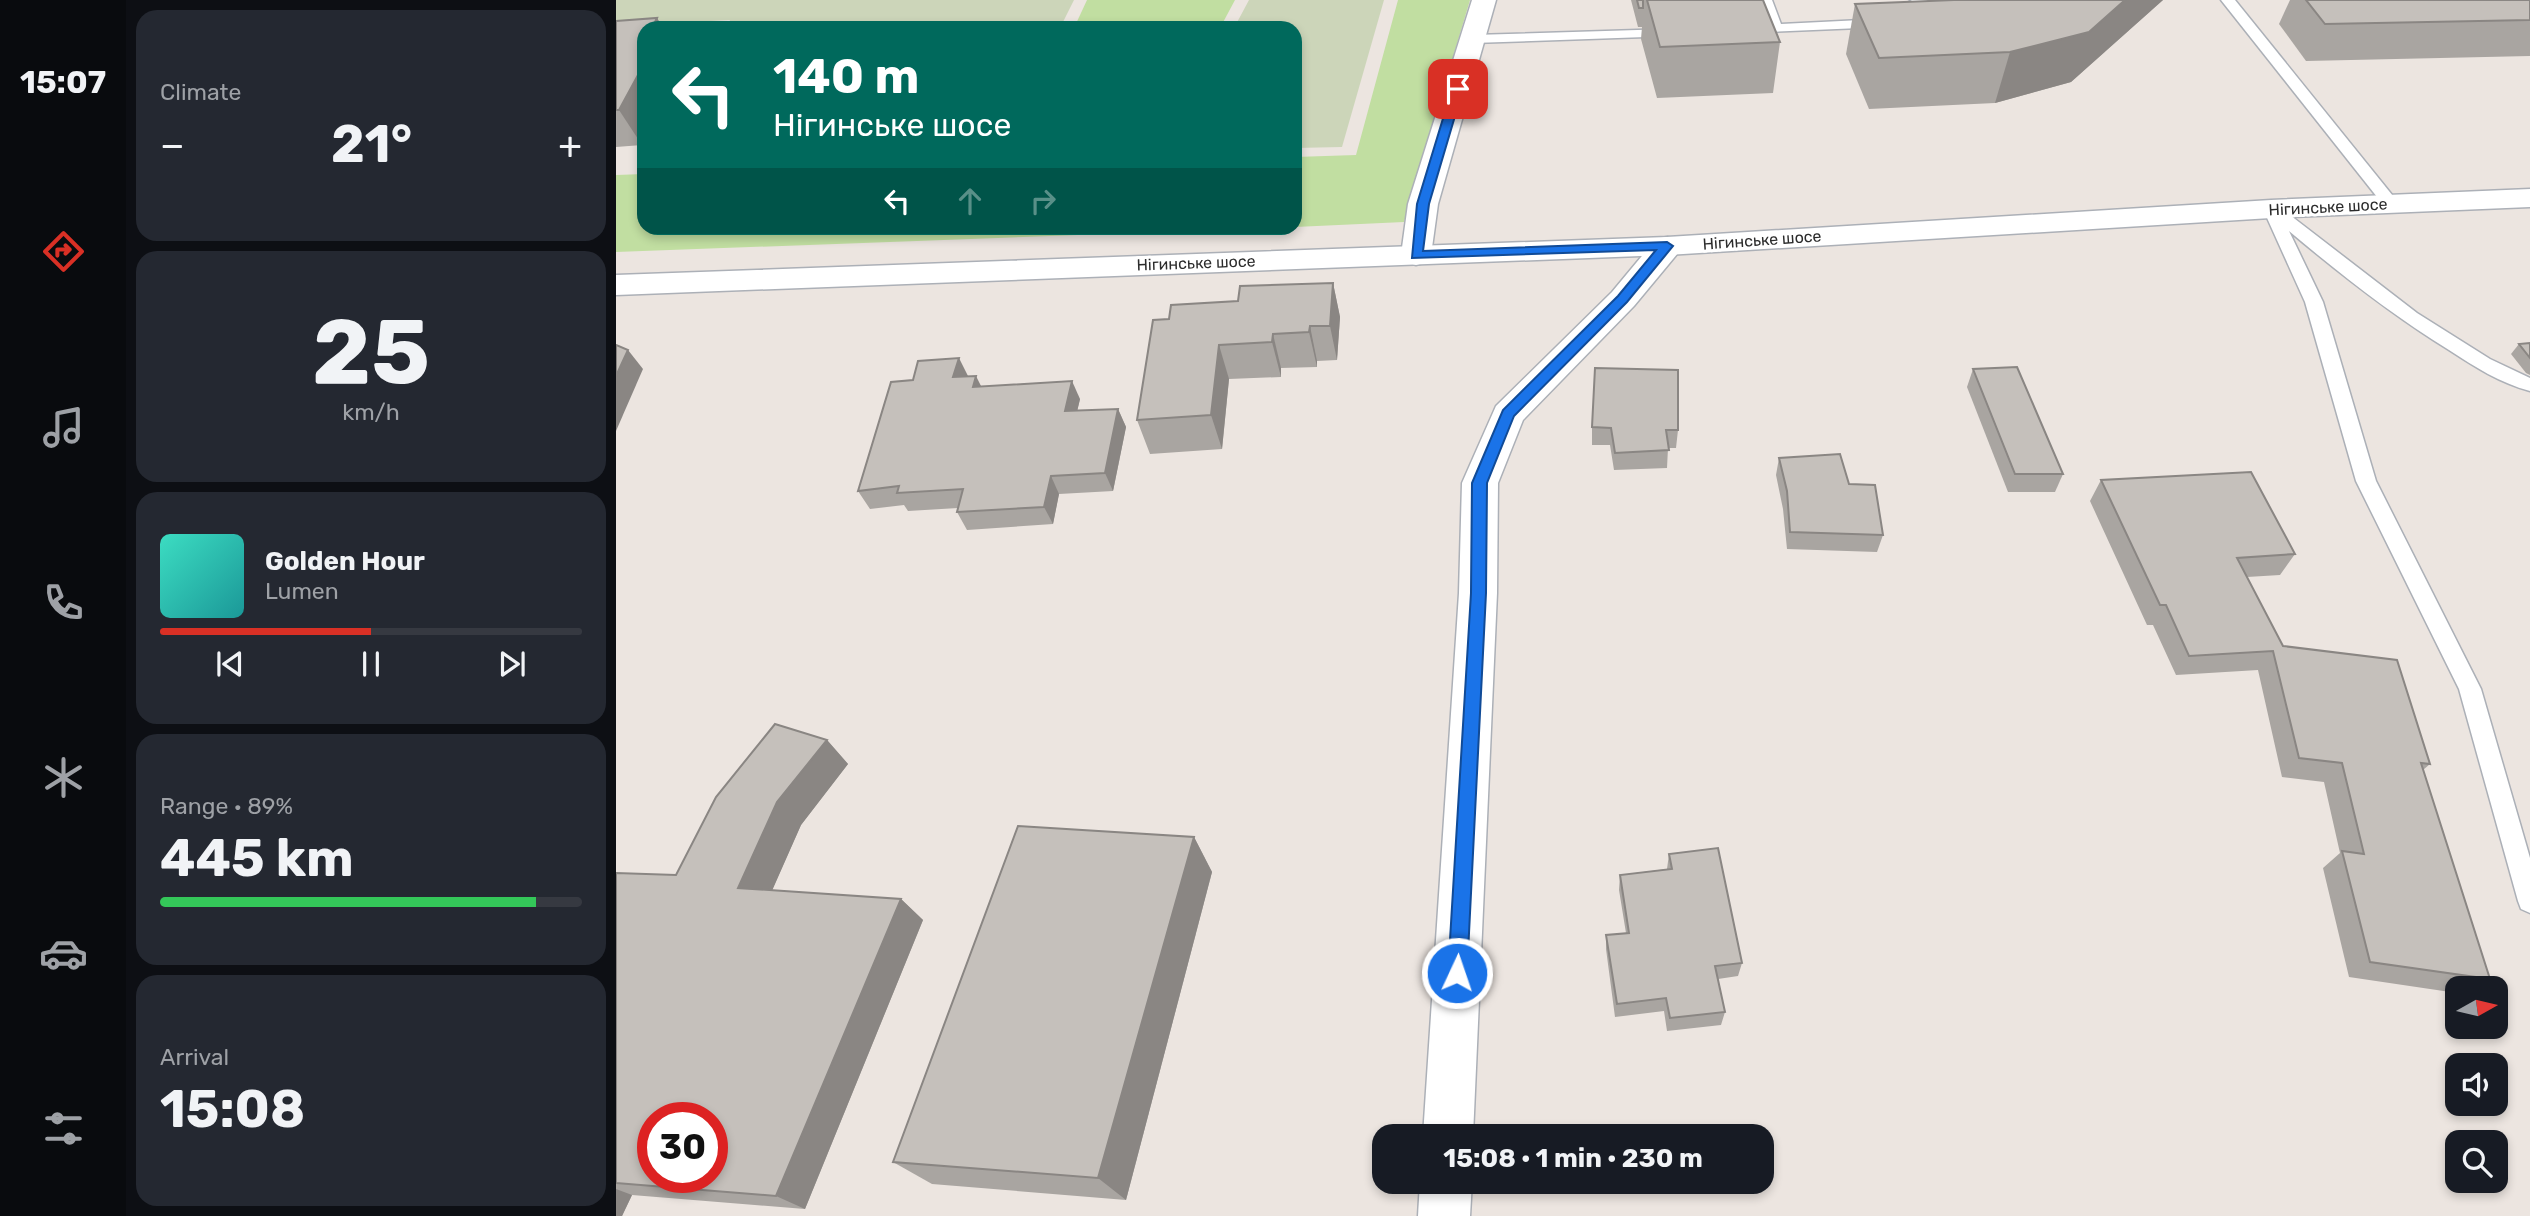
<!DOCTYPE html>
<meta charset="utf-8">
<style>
body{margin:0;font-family:Rubik,sans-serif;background:#242831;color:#f1f3f6;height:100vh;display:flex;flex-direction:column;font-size:26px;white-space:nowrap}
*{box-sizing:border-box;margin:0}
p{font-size:23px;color:#9ea1a6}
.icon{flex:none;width:38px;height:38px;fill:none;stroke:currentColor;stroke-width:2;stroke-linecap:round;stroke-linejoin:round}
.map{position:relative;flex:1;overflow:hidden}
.sheet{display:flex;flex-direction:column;gap:10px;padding:10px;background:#0d0f14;width:490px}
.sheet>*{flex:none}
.hud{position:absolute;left:21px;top:21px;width:665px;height:214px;border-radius:21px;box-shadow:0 4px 10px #0003;background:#00695c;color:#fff;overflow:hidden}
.needle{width:46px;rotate:82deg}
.buttons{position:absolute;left:1829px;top:976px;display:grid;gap:14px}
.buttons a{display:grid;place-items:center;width:63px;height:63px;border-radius:14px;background:#171b24;box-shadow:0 4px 10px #0003;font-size:35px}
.speed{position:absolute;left:21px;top:1102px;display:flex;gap:14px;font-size:35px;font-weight:700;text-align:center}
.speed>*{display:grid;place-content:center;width:91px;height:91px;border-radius:50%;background:#171b24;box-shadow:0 4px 10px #0003;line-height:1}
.speed .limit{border:10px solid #d22;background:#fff;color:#111}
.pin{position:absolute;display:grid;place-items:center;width:60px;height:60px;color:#fff;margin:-30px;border-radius:14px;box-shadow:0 4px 10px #0006}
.me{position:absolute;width:77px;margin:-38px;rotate:3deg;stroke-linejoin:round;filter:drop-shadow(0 0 5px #0008)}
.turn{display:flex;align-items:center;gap:24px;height:147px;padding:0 21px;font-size:32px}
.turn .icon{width:91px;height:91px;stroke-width:2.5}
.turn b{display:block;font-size:49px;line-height:60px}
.lanes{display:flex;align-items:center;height:66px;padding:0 21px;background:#0003;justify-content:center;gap:35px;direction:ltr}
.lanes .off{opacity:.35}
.big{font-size:52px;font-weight:700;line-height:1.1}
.sheet .tile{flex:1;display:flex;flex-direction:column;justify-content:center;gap:10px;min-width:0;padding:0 24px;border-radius:21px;background:#242831}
.sheet .dial{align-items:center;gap:0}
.dial b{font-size:91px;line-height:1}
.song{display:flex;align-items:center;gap:21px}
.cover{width:84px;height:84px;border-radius:10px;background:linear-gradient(135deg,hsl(170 70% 55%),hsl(180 70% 35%))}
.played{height:7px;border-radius:4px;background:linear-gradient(90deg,#d93025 50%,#363941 50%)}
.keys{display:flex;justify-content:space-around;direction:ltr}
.heat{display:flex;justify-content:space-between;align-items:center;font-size:38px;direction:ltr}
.charge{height:10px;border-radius:5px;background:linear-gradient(90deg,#34c759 89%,#363941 0)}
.trip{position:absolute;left:756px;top:1124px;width:402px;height:70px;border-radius:21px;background:#171b24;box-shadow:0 4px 10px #0003;font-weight:700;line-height:70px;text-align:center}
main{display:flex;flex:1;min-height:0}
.tabs{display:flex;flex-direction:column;width:126px;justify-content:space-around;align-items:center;background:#090b0e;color:#9ea1a6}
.tabs .icon{width:49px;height:49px}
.tabs .on{color:#d93025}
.tabs b{font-size:32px;color:#f1f3f6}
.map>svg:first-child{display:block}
.green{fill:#c1dea1}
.cemetery{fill:#ccd5b9}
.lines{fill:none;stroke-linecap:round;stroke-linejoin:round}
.lane-casing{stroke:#acb0b7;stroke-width:3}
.street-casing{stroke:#acb0b7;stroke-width:3}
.secondary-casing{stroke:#acb0b7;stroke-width:3}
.lane{fill:#fff;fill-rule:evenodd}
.street{fill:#fff;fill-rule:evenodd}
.secondary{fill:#fff;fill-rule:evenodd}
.wall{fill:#a9a5a1}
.shaded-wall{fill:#8a8683}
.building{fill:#c5c0bb;stroke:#8a8683;stroke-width:2;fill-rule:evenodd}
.route{fill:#1a73e8;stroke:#114b97;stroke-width:2}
.labels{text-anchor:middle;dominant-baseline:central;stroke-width:6;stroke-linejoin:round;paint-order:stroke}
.far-street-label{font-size:16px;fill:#2c2c2c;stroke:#fff}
</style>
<main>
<nav class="tabs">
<b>15:07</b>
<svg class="icon on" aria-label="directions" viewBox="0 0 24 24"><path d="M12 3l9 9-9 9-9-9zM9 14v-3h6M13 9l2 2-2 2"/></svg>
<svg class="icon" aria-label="music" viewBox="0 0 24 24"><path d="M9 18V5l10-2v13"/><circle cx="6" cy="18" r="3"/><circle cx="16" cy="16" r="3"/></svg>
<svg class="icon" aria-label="phone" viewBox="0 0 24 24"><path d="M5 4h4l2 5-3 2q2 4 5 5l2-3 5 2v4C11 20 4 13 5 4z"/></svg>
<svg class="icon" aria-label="climate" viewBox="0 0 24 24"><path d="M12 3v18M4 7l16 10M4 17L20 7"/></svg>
<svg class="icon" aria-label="car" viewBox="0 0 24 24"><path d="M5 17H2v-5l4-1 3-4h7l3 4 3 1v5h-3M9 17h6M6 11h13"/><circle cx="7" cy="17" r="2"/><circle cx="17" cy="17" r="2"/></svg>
<svg class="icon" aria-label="filters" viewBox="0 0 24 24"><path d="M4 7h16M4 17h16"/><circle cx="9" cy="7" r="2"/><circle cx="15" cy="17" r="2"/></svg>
</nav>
<section class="sheet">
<div class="tile"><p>Climate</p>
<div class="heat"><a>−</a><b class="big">21°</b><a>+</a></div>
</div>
<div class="tile dial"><b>25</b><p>km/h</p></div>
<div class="tile">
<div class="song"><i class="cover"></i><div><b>Golden Hour</b><p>Lumen</p></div></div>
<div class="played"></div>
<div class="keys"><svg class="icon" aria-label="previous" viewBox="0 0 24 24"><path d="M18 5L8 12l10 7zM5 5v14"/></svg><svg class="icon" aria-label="pause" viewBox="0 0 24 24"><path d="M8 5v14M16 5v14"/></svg><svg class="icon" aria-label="next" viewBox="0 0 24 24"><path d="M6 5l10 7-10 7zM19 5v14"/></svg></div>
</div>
<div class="tile"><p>Range · 89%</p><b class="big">445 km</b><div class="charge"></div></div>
<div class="tile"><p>Arrival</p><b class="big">15:08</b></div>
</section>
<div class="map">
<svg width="1914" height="1216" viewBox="0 0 1914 1216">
<rect width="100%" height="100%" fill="#ece5e0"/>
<g class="green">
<polygon points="471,0 619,0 604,28 458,28"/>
<polygon points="782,0 854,0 788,222 679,227 679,157 740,155"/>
<polygon points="28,174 28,228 655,228 0,252 0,175"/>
</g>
<g class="cemetery">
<polygon points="0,0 458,0 444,28 111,28 114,20 0,26"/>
<polygon points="633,0 768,0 726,147 679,148 679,28 618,28"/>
</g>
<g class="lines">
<g class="lane-casing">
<g id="lane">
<polygon points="1142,0 1156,0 1165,24 1265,19 1296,0 1312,0 1268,27 1126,33 1126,27 1152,25"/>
<polygon points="1605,0 1619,0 1781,201 1783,204 1781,207 1769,207"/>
<polygon points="1054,29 1061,33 1059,36 857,43 850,39 857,35"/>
<path d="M 1655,204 L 1666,209 L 1801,313 L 1874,359 L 1914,378 L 1914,391 C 1884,383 1859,367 1833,350 C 1776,315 1724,274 1673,231 L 1707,302 L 1760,481 L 1865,689 L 1914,858 L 1914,913 L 1905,909 L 1902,901 L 1843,689 L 1740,481 L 1689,302 L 1647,209 Z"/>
</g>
</g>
<g class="street-casing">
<g id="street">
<polygon points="856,0 880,0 822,204 815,255 811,262 800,265 789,262 785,255 792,204"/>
<polygon points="1051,237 1062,239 1066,246 1062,253 1018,306 907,420 882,483 881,593 857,1136 807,1136 843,593 846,483 880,406 996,292 1040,239"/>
<polygon points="804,1181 856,1181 854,1216 802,1216"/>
</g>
</g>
<g class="secondary-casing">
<polygon id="secondary" points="1914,189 1914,207 1655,218 1051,255 0,295 0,275 1051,237 1655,200"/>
</g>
<use href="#lane" class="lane"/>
<use href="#street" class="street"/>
<use href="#secondary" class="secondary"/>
</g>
<g class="wall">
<polygon points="1015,0 1147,0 1164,42 1157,93 1041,98 1025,39 1026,27 1022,27"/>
<polygon points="1338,0 1547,0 1455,82 1379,103 1253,109 1230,54 1239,4"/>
<polygon points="1674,0 1914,0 1914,56 1690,61 1663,24"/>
<polygon points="41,18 47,28 28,28 26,145 0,147 0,21"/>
<polygon points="717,283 724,317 721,360 701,361 701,367 665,368 665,377 613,379 606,449 534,454 521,420 553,319 622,301"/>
<polygon points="1914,343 1914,375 1910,373 1895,354 1903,344"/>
<polygon points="1357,369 1447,474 1439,492 1392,492 1351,387"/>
<polygon points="352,376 365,386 464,399 461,411 502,409 510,427 497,491 443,494 437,524 351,530 341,512 342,508 292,511 288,505 254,509 242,491"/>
<polygon points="976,427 1062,430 1060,448 1052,448 1051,468 998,470 994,445 976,445"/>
<polygon points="1163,458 1233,484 1267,535 1261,552 1171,549 1167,509 1160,475"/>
<polygon points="1485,480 1679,554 1664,575 1631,577 1667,646 1814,764 1807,770 1874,979 1859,989 1841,989 1841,993 1733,977 1707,868 1724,853 1708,782 1666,777 1642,670 1560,675 1537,625 1531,625 1474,501"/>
<polygon points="211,740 232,764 185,825 156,890 285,899 307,920 189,1209 16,1195 6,1216 0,1216 0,873 60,875"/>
<polygon points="578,837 596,872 510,1200 316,1184 277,1162"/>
<polygon points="1053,854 1126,963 1122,976 1102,979 1109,1012 1105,1025 1051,1031 1048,1011 999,1017 990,949 990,935 1010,933 1003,890 1004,875 1051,869"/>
</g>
<g class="shaded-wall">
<polygon points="1509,0 1547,0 1455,82 1379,103 1394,52"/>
<polygon points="41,18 47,28 36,28"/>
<polygon points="28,64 28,142 26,145 3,110"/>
<polygon points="717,283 724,317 721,360 714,326"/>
<polygon points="694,326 701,361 701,367 693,332"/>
<polygon points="657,334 665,368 665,377 656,342"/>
<polygon points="603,345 613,379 606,449 595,415"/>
<polygon points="12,350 27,369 0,431 0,376"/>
<polygon points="343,358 352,376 337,377"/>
<polygon points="360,376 369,394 357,387"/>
<polygon points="456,381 464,399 457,429 449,411"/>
<polygon points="502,409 510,427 497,491 489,473"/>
<polygon points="435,476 443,494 437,524 428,507"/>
<polygon points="211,740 232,764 185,825 148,909 122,888 161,802"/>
<polygon points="578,837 596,872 510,1200 482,1178"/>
<polygon points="285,899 307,920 189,1209 160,1196"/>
<polygon points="0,1189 16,1195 6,1216 0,1216"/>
</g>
<g class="building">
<polygon points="1021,0 1027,0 1027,8 1023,8"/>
<polygon points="1031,0 1147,0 1164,42 1044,47"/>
<polygon points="1338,0 1509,0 1473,32 1394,52 1263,58 1239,4"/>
<polygon points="1690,0 1914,0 1914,20 1709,24"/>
<polygon points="41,18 36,28 28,28 28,64 3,110 0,110 0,21"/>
<polygon points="717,283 714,326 694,326 693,332 657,334 656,342 603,345 595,415 521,420 537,320 553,319 555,305 622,301 624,286"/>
<polygon points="1914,343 1914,358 1903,344"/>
<polygon points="0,345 12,350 0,376"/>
<polygon points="343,358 337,377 360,376 357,387 456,381 449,411 502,409 489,473 435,476 428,507 341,512 347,489 281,493 283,486 242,491 275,382 297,380 302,361"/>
<polygon points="1401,367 1447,474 1399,474 1357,369"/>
<polygon points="979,368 1062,370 1062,430 1050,430 1053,450 999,453 995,428 976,427"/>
<polygon points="1224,454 1233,484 1259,485 1267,535 1174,532 1171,491 1163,458"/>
<polygon points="1635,472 1679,554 1621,558 1667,646 1781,660 1814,764 1805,763 1874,979 1754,962 1726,851 1748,854 1726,763 1683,758 1657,651 1573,656 1550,605 1544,605 1485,480"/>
<path d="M 159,724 L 211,740 L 161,802 L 122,888 L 285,899 L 160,1196 L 0,1183 L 0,873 L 60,875 L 100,797 ZM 37,1118 L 96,1118 L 96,1178 L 37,1178 Z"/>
<polygon points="402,826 578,837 482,1178 277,1162"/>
<polygon points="1102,848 1126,963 1099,966 1109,1012 1054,1018 1050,998 1001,1004 990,935 1013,933 1004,875 1056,869 1053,854"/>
</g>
<polygon class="route" points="842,86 847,89 813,204 807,251 1051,242 1057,246 1011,302 898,416 871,483 870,593 851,973 848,980 841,982 834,980 832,973 855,593 856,483 887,410 1002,296 1040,250 796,258 801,204 836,89"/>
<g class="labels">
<g class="far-street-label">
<text transform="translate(1712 207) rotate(-3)">Нігинське шосе</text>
<text transform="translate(1146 240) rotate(-4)">Нігинське шосе</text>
<text transform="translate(580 263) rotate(-2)">Нігинське шосе</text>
</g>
</g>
</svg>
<div class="buttons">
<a><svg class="needle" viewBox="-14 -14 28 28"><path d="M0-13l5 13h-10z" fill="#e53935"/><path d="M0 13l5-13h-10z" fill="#9ea1a6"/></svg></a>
<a><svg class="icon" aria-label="sound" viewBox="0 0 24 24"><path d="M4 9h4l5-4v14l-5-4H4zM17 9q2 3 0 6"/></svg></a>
<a><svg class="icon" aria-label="search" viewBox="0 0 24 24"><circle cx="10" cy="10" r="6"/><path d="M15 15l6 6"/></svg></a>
</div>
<div class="speed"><div class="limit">30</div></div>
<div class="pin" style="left:842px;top:89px;background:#d93025"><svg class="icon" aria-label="arrive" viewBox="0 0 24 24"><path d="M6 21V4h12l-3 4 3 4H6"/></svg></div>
<svg class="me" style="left:841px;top:973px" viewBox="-20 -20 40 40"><circle r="17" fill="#1a73e8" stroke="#fff" stroke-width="3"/><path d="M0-11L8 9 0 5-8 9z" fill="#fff"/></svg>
<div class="trip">15:08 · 1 min · 230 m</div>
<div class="hud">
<div class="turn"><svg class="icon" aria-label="left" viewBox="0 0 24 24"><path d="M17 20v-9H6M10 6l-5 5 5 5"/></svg><div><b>140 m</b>Нігинське шосе</div></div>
<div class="lanes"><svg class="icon" aria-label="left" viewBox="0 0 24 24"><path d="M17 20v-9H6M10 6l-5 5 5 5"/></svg><svg class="icon off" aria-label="ahead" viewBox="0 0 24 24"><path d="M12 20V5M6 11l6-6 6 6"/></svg><svg class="icon off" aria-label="right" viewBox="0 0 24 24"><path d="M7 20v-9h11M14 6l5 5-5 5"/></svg></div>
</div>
</div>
</main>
